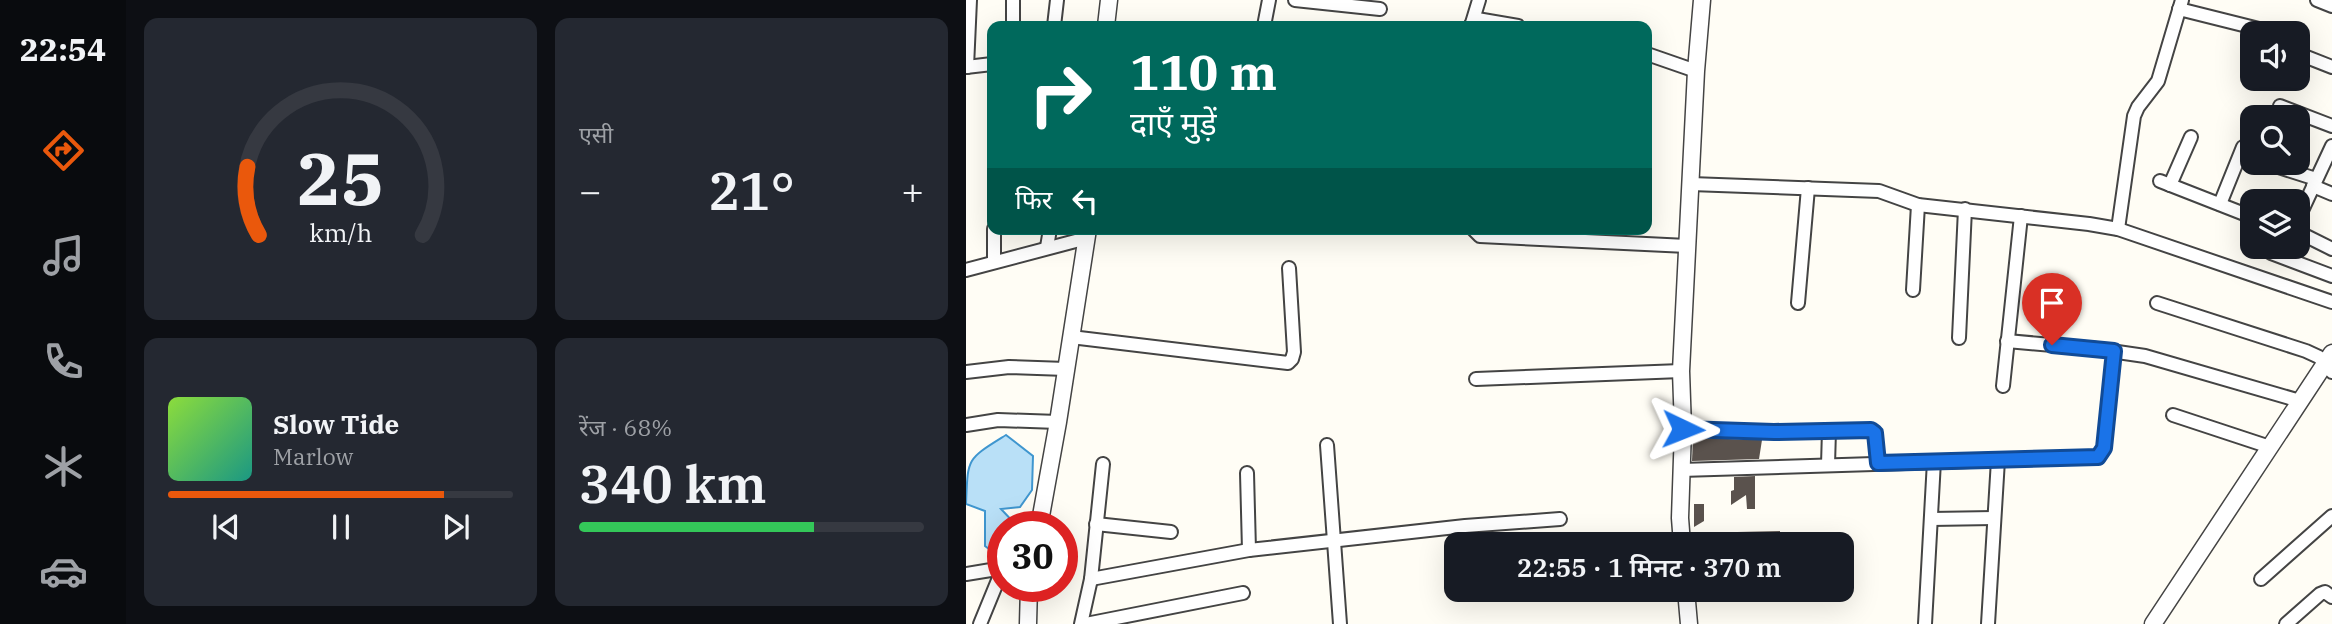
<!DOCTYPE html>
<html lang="hi">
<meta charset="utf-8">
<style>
body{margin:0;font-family:"IBM Plex Serif","Noto Sans Devanagari",serif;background:#242831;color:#f1f3f6;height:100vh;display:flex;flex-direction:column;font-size:26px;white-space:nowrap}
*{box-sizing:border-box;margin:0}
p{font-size:23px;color:#9ea1a6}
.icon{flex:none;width:38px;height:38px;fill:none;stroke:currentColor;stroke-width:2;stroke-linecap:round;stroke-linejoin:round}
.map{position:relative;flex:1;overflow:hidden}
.side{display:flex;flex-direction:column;gap:18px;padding:18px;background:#0d0f14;width:840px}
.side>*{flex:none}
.guide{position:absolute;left:21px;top:21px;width:665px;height:214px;border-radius:14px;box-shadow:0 7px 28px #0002;background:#00695c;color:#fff;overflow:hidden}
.buttons{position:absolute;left:1274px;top:21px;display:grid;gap:14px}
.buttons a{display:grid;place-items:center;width:70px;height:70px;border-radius:14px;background:#171b24;box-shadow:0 7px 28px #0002;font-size:35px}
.speed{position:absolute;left:21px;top:511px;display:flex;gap:14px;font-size:35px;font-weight:700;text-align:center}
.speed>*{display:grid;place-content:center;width:91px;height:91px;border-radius:50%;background:#171b24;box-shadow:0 7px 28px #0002;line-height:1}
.speed .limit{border:10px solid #d22;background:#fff;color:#111}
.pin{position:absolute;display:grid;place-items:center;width:60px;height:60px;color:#fff;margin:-72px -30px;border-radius:50% 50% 50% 0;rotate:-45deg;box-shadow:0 0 7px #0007}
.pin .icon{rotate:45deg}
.me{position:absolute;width:77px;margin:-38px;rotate:92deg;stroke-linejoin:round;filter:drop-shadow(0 0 5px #0008)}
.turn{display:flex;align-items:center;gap:24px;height:147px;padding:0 28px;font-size:32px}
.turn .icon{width:91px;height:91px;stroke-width:2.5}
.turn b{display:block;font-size:49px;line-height:60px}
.then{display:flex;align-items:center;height:66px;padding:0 28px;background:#0003;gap:14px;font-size:26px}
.big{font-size:52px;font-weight:600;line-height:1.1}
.side .card{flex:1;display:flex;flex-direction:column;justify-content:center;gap:10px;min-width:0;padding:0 24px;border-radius:14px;background:#242831}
.side .dial{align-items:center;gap:0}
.dial svg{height:182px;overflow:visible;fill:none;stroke:#363941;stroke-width:7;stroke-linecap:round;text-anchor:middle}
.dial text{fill:#f1f3f6;stroke:none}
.song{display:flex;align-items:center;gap:21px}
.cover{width:84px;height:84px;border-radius:10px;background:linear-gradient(135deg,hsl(90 70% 55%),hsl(170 70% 35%))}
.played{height:7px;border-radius:4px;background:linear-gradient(90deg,#ea580c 80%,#363941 80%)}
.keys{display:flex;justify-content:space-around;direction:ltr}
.heat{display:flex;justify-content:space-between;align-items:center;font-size:38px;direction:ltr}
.charge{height:10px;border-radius:5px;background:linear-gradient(90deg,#34c759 68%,#363941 0)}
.side .tiles{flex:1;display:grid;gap:18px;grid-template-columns:repeat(2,1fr)}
.trip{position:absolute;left:478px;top:532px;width:410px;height:70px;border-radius:14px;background:#171b24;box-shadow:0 7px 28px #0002;font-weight:600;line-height:70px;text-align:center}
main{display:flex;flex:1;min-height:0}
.menu{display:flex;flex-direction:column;width:126px;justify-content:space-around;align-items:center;background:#090b0e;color:#9ea1a6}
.menu .icon{width:49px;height:49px}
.menu .on{color:#ea580c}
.menu b{font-size:32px;color:#f1f3f6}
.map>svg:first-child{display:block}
.water{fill:#b9e0f7;stroke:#3f96cf;stroke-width:2}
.building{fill:#5a524d}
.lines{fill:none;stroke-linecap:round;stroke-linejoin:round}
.minor-casing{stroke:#444;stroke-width:16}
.tertiary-casing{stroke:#444;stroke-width:19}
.minor{stroke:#fff;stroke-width:12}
.tertiary{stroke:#fff;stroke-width:16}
.route-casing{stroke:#114b97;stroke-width:18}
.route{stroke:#1a73e8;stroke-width:12}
</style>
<main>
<nav class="menu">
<b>22:54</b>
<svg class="icon on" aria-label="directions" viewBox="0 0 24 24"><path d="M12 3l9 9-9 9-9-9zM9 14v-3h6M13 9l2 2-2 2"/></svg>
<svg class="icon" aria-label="music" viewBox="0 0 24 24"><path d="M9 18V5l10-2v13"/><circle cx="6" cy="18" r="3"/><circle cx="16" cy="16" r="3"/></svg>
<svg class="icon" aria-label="phone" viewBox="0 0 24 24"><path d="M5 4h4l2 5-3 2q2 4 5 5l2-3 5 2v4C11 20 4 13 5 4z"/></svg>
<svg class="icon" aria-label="climate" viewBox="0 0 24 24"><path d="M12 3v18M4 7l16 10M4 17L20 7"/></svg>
<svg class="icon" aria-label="car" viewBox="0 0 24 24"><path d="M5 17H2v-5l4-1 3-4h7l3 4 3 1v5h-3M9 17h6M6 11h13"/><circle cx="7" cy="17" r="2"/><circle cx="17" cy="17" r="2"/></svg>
</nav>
<section class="side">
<div class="tiles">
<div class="card dial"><svg viewBox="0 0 100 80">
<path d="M14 69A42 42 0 1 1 86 69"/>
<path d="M14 69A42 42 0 0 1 9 39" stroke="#ea580c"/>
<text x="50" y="56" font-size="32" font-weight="700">25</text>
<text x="50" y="72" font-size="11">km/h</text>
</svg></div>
<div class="card"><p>एसी</p>
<div class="heat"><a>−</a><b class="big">21°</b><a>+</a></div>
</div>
<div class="card">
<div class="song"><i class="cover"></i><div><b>Slow Tide</b><p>Marlow</p></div></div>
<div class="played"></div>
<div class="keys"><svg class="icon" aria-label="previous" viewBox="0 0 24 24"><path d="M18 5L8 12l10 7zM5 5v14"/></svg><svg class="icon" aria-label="pause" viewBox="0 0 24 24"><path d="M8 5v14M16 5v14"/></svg><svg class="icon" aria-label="next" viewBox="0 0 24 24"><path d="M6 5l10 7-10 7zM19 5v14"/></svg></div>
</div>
<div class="card"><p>रेंज · 68%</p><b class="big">340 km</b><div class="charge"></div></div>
</div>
</section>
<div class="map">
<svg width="1366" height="624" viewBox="0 0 1366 624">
<rect width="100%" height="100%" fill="#fffdf5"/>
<path class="water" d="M 40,435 L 67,456 L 66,490 L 54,507 L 35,509 L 52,527 L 37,527 L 35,558 L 19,546 L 19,511 L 0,504 C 2,457 0,460 40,435 Z"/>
<g class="building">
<polygon points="727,438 796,440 793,459 726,461"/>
<polygon points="789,476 789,509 781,509 780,495 765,505 765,491 768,490 768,477"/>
<polygon points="728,504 738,504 738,521 728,527"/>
<polygon points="814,531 814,544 728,544 728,533"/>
</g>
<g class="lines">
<g class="minor-casing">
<g id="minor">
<polyline points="329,0 414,9"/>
<polyline points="1351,0 1366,6"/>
<polyline points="1213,9 1309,33"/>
<polyline points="47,23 47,0"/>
<polyline points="506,23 513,0"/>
<polyline points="88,26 91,0"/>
<polyline points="298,26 303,0"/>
<polyline points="504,26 511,19 552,26"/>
<polyline points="681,54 730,71"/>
<polyline points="1333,54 1366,67"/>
<polyline points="0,67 26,64"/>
<polyline points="1,67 4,0"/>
<polyline points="1314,106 1366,126"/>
<polyline points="1300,163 1350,179"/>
<polyline points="1194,181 1286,217"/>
<polyline points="725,184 913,191 952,205 1123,224 1152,229 1366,302"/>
<polyline points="1204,185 1225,137"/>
<polyline points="1347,186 1366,194"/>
<polyline points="1254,204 1277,147"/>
<polyline points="1332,219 1366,146"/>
<polyline points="507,229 514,236 721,246"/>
<polyline points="1152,229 1168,116 1172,107 1192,81 1216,0"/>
<polyline points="1332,232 1366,249"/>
<polyline points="81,247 84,229"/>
<polyline points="1305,253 1366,276"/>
<polyline points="28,262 28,229"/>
<polyline points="0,270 121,238"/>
<polyline points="947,290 952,205"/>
<polyline points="832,303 842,188"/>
<polyline points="1191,303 1340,351 1353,357 1366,372"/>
<polyline points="105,337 322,363 326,359 328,352 323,268"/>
<polyline points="993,338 999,209"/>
<polyline points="1041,341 1131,349 1179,356 1334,401"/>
<polyline points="0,372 43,367 100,369"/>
<polyline points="510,379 715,371"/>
<polyline points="1037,386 1055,216"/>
<polyline points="1207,415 1304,447"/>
<polyline points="0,425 32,420 92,422"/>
<polyline points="717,429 809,432 905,430 909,433 912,463"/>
<polyline points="361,445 374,624"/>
<polyline points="862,465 863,430"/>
<polyline points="715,470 1132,457 1138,448 1148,351"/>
<polyline points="281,473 283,550"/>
<polyline points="965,519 1028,518"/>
<polyline points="130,524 205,532"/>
<polyline points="0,574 37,568"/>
<polyline points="125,579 283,550 499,526 594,519"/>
<polyline points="1295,579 1366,516"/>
<polyline points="14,624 37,568"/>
<polyline points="115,624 125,579 137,464"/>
<polyline points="120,624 277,593"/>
<polyline points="959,624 968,461"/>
<polyline points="1022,624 1032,460"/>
<polyline points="1320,624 1354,594 1359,592 1366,597"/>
</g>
</g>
<g class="tertiary-casing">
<g id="tertiary">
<polyline points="140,26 143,0"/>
<polyline points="73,527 92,422 122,229"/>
<polyline points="716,544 714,518 717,429 715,371 730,71 736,0"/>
<polyline points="720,590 723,624"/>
<polyline points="62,624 63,586"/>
<polyline points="1187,624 1366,353"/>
</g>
</g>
<use href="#minor" class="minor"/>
<use href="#tertiary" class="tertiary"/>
</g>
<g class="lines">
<g class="route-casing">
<polyline id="route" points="717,429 808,432 905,430 909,433 912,463 1132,457 1138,448 1148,351 1086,345"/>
</g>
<use href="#route" class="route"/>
</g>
</svg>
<div class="buttons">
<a><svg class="icon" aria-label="sound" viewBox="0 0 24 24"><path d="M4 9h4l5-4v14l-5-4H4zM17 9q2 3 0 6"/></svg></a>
<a><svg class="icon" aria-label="search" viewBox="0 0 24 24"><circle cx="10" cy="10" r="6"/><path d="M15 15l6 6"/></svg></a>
<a><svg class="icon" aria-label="layers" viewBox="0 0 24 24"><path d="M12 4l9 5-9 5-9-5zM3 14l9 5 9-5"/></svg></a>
</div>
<div class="speed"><div class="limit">30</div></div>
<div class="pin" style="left:1086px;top:345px;background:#d93025"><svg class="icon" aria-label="arrive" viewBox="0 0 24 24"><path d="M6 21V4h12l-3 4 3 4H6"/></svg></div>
<svg class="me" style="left:717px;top:429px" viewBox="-20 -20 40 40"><path d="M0-17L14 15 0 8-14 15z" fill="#1a73e8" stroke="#fff" stroke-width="4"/></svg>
<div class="trip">22:55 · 1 मिनट · 370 m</div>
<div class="guide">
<div class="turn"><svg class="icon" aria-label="right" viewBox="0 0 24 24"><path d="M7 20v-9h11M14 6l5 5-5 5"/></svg><div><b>110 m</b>दाएँ मुड़ें</div></div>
<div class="then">फिर<svg class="icon" aria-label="left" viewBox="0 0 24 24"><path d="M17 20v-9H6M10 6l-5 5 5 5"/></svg></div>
</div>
</div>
</main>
